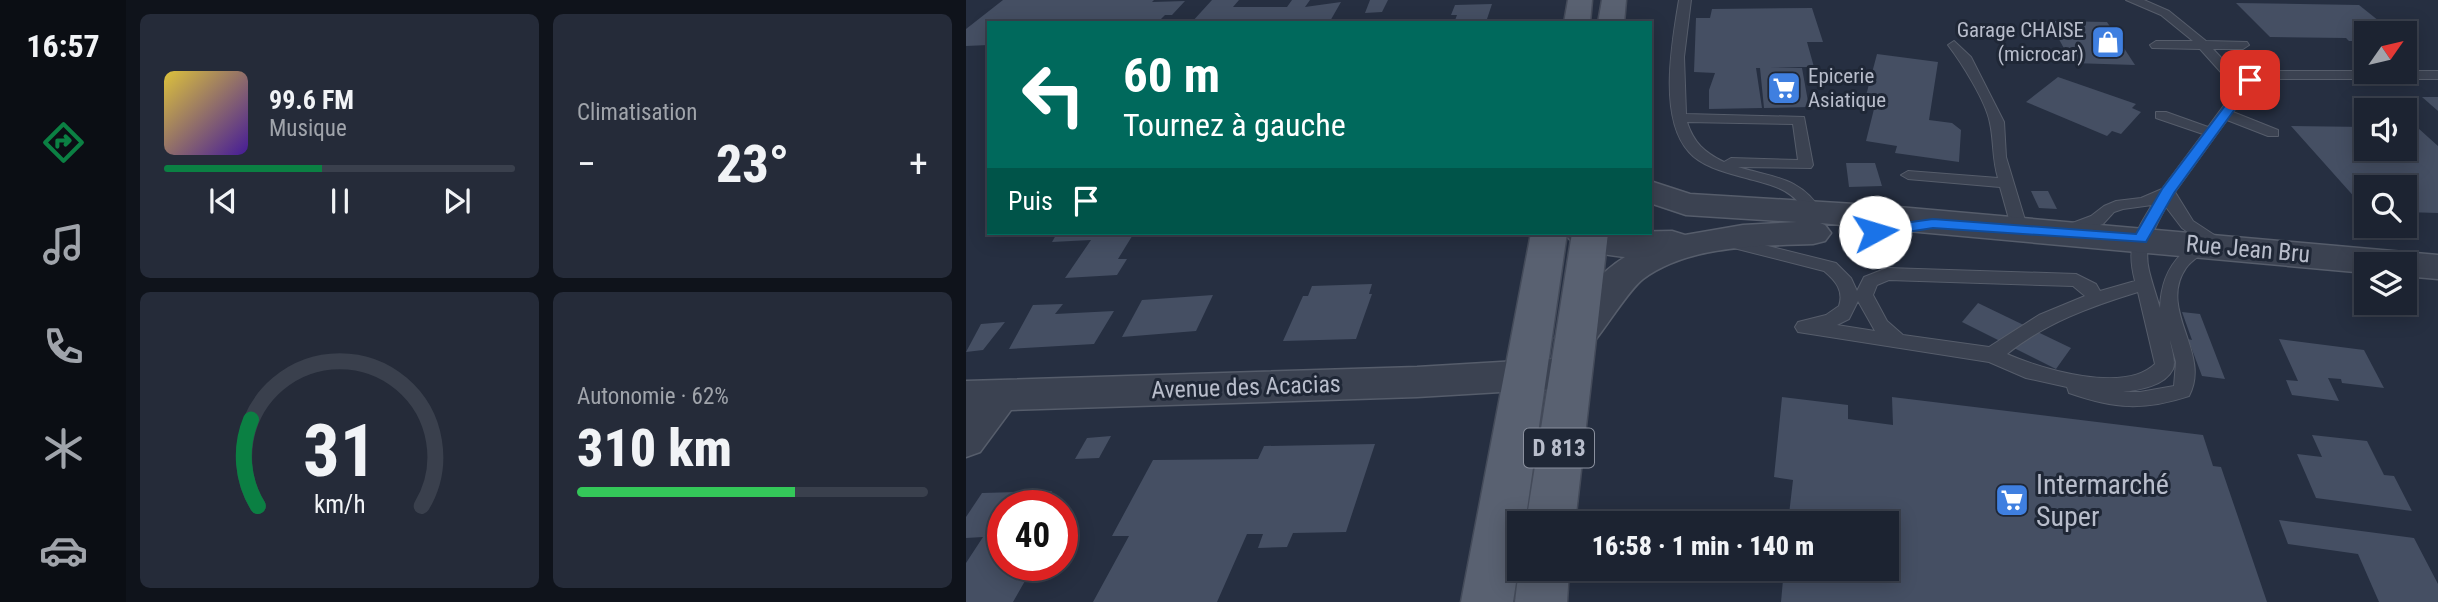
<!DOCTYPE html>
<html lang="fr">
<meta charset="utf-8">
<style>
body{margin:0;font-family:"Roboto Condensed",sans-serif;background:#252b39;color:#f1f3f6;height:100vh;display:flex;flex-direction:column;font-size:26px;white-space:nowrap}
*{box-sizing:border-box;margin:0}
p{font-size:23px;color:#a0a4ab}
.icon{flex:none;width:38px;height:38px;fill:none;stroke:currentColor;stroke-width:2;stroke-linecap:round;stroke-linejoin:round}
.map{position:relative;flex:1;overflow:hidden}
.details{display:flex;flex-direction:column;gap:14px;padding:14px;background:#0f131b;width:840px}
.details>*{flex:none}
.guide{position:absolute;left:21px;top:21px;width:665px;height:214px;border-radius:0px;box-shadow:0 4px 18px #0003,0 0 0 2px #3a404d;background:#00695c;color:#fff;overflow:hidden}
.needle{width:46px;rotate:56deg}
.controls{position:absolute;left:1388px;top:21px;display:grid;gap:14px}
.controls a{display:grid;place-items:center;width:63px;height:63px;border-radius:0px;background:#1c2331;box-shadow:0 4px 18px #0003,0 0 0 2px #3a404d;font-size:35px}
.speed{position:absolute;left:21px;top:490px;display:flex;gap:14px;font-size:35px;font-weight:700;text-align:center}
.speed>*{display:grid;place-content:center;width:91px;height:91px;border-radius:50%;background:#1c2331;box-shadow:0 4px 18px #0003,0 0 0 2px #3a404d;line-height:1}
.speed .limit{border:10px solid #d22;background:#fff;color:#111}
.pin{position:absolute;display:grid;place-items:center;width:60px;height:60px;color:#fff;margin:-30px;border-radius:14px;box-shadow:0 4px 10px #0006}
.me{position:absolute;width:77px;margin:-38px;rotate:84deg;stroke-linejoin:round;filter:drop-shadow(0 0 5px #0008)}
.turn{display:flex;align-items:center;gap:24px;height:147px;padding:0 21px;font-size:32px}
.turn .icon{width:91px;height:91px;stroke-width:2.5}
.turn b{display:block;font-size:49px;line-height:60px}
.then{display:flex;align-items:center;height:66px;padding:0 21px;background:#0003;gap:14px;font-size:26px}
.big{font-size:52px;font-weight:800;line-height:1.1}
.details .widget{flex:1;display:flex;flex-direction:column;justify-content:center;gap:10px;min-width:0;padding:0 24px;border-radius:10px;background:#252b39}
.details .dial{align-items:center;gap:0}
.dial svg{height:182px;overflow:visible;fill:none;stroke:#3a404d;stroke-width:7;stroke-linecap:round;text-anchor:middle}
.dial text{fill:#f1f3f6;stroke:none}
.song{display:flex;align-items:center;gap:21px}
.cover{width:84px;height:84px;border-radius:10px;background:linear-gradient(135deg,hsl(50 70% 55%),hsl(260 70% 35%))}
.played{height:7px;border-radius:4px;background:linear-gradient(90deg,#0b8043 45%,#3a404d 45%)}
.keys{display:flex;justify-content:space-around;direction:ltr}
.heat{display:flex;justify-content:space-between;align-items:center;font-size:38px;direction:ltr}
.charge{height:10px;border-radius:5px;background:linear-gradient(90deg,#34c759 62%,#3a404d 0)}
.details .tiles{flex:1;display:grid;gap:14px;grid-template-columns:repeat(2,1fr)}
.trip{position:absolute;left:541px;top:511px;width:392px;height:70px;border-radius:0px;background:#1c2331;box-shadow:0 4px 18px #0003,0 0 0 2px #3a404d;font-weight:800;line-height:70px;text-align:center}
main{display:flex;flex:1;min-height:0}
.tab-bar{display:flex;flex-direction:column;width:126px;justify-content:space-around;align-items:center;background:#0b0e14;color:#a0a4ab}
.tab-bar .icon{width:49px;height:49px}
.tab-bar .on{color:#0b8043}
.tab-bar b{font-size:32px;color:#f1f3f6}
.map>svg:first-child{display:block}
.building{fill:#454f63}
.lines{fill:none;stroke-linecap:round;stroke-linejoin:round}
.service-casing{stroke:#565d6b;stroke-width:2}
.minor-casing{stroke:#565d6b;stroke-width:3}
.tertiary-casing{stroke:#565d6b;stroke-width:3}
.primary-casing{stroke:#444b5a;stroke-width:3}
.service{fill:#3b4251;fill-rule:evenodd}
.minor{fill:#3b4251;fill-rule:evenodd}
.tertiary{fill:#3b4251;fill-rule:evenodd}
.primary{fill:#596171;fill-rule:evenodd}
.route{fill:#1a73e8;stroke:#114b97;stroke-width:2}
.labels{text-anchor:middle;dominant-baseline:central;stroke-width:6;stroke-linejoin:round;paint-order:stroke}
.far-poi-label{font-size:21px;fill:#b8bdcb;stroke:#1f2736;text-anchor:end}
.shield{fill:#1f2736;stroke:#8a909e;stroke-width:2}
.shield-label{font-size:23px;font-weight:bold;fill:#b8bdcb}
.street-label{font-size:24px;fill:#b8bdcb;stroke:#1f2736}
.near-poi-label{font-size:28px;fill:#b8bdcb;stroke:#1f2736;text-anchor:start}
</style>
<main>
<nav class="tab-bar">
<b>16:57</b>
<svg class="icon on" aria-label="directions" viewBox="0 0 24 24"><path d="M12 3l9 9-9 9-9-9zM9 14v-3h6M13 9l2 2-2 2"/></svg>
<svg class="icon" aria-label="music" viewBox="0 0 24 24"><path d="M9 18V5l10-2v13"/><circle cx="6" cy="18" r="3"/><circle cx="16" cy="16" r="3"/></svg>
<svg class="icon" aria-label="phone" viewBox="0 0 24 24"><path d="M5 4h4l2 5-3 2q2 4 5 5l2-3 5 2v4C11 20 4 13 5 4z"/></svg>
<svg class="icon" aria-label="climate" viewBox="0 0 24 24"><path d="M12 3v18M4 7l16 10M4 17L20 7"/></svg>
<svg class="icon" aria-label="car" viewBox="0 0 24 24"><path d="M5 17H2v-5l4-1 3-4h7l3 4 3 1v5h-3M9 17h6M6 11h13"/><circle cx="7" cy="17" r="2"/><circle cx="17" cy="17" r="2"/></svg>
</nav>
<section class="details">
<div class="tiles">
<div class="widget">
<div class="song"><i class="cover"></i><div><b>99.6 FM</b><p>Musique</p></div></div>
<div class="played"></div>
<div class="keys"><svg class="icon" aria-label="previous" viewBox="0 0 24 24"><path d="M18 5L8 12l10 7zM5 5v14"/></svg><svg class="icon" aria-label="pause" viewBox="0 0 24 24"><path d="M8 5v14M16 5v14"/></svg><svg class="icon" aria-label="next" viewBox="0 0 24 24"><path d="M6 5l10 7-10 7zM19 5v14"/></svg></div>
</div>
<div class="widget"><p>Climatisation</p>
<div class="heat"><a>−</a><b class="big">23°</b><a>+</a></div>
</div>
<div class="widget dial"><svg viewBox="0 0 100 80">
<path d="M14 69A42 42 0 1 1 86 69"/>
<path d="M14 69A42 42 0 0 1 11 31" stroke="#0b8043"/>
<text x="50" y="56" font-size="32" font-weight="700">31</text>
<text x="50" y="72" font-size="11">km/h</text>
</svg></div>
<div class="widget"><p>Autonomie · 62%</p><b class="big">310 km</b><div class="charge"></div></div>
</div>
</section>
<div class="map">
<svg width="1472" height="602" viewBox="0 0 1472 602">
<rect width="100%" height="100%" fill="#262f41"/>
<g class="building">
<polygon points="37,0 188,0 186,2 219,1 206,15 199,15 191,23 23,23 23,45 0,46 0,29"/>
<polygon points="246,0 273,0 267,7 321,7 326,0 344,0 339,7 375,2 363,23 225,23"/>
<polygon points="404,0 422,0 416,12 399,13"/>
<polygon points="1270,3 1393,5 1428,33 1400,33 1400,38 1392,38 1396,41 1383,41 1380,38 1304,37"/>
<polygon points="526,4 520,22 488,23 491,15 485,15 489,5"/>
<polygon points="846,8 857,42 841,42 848,67 803,67 836,68 843,107 798,108 794,68 790,68 796,108 743,109 743,90 749,73 728,72 730,18 744,18 746,9"/>
<polygon points="1083,21 1141,22 1169,65 1106,63"/>
<polygon points="911,54 972,62 963,120 986,123 995,130 993,162 929,153 931,146 900,141 908,109 897,107"/>
<polygon points="1092,77 1170,104 1166,108 1175,112 1155,134 1146,131 1141,136 1060,102"/>
<polygon points="1456,97 1472,97 1472,111"/>
<polygon points="1325,126 1400,127 1400,149 1438,149 1438,128 1452,128 1472,146 1472,213 1438,212 1438,187 1400,187 1400,210"/>
<polygon points="880,163 909,163 916,186 883,187"/>
<polygon points="1065,191 1082,191 1091,209 1073,208"/>
<polygon points="71,233 168,233 152,259 161,259 151,275 99,278 125,240 86,242 90,235 69,236"/>
<polygon points="406,284 403,294 406,294 390,339 317,341 337,296 342,296 346,286"/>
<polygon points="247,295 230,331 156,337 176,300"/>
<polygon points="1012,303 1105,348 1090,369 996,322"/>
<polygon points="97,304 89,314 148,311 128,344 43,349 67,305"/>
<polygon points="1216,312 1234,314 1259,379 1236,376 1222,339 1226,340"/>
<polygon points="39,322 17,350 0,352 15,324"/>
<polygon points="1313,339 1398,350 1418,388 1376,383 1375,379 1362,378 1373,401 1326,395 1320,380 1332,381"/>
<polygon points="816,397 882,405 882,419 927,425 926,397 1237,435 1247,466 1255,467 1301,602 815,602 818,569 920,569 920,523 822,523 827,480 808,477"/>
<polygon points="1346,435 1401,441 1418,475 1428,476 1446,511 1350,498 1331,454 1356,457"/>
<polygon points="145,436 133,458 109,459 121,438"/>
<polygon points="409,444 380,532 327,533 321,547 292,548 297,534 281,534 251,602 127,602 163,536 146,536 187,460 292,459 298,446"/>
<polygon points="86,491 77,506 37,506 37,565 68,565 47,602 0,602 0,563 17,537 0,538 0,517 16,493"/>
<polygon points="1313,520 1448,538 1472,584 1472,602 1413,602 1392,554 1322,544"/>
</g>
<g class="lines">
<g class="service-casing">
<g id="service">
<path d="M 713,0 L 725,0 L 718,57 L 720,114 L 838,117 L 847,165 L 845,168 L 772,167 C 809,178 835,177 857,213 L 855,216 L 843,216 C 825,187 808,186 776,177 C 758,172 735,166 723,152 C 692,118 706,42 713,0 ZM 721,122 L 827,124 L 832,160 L 765,158 L 758,162 C 738,152 728,143 721,122 Z"/>
<path d="M 1160,0 L 1178,0 L 1203,11 L 1240,41 L 1281,42 L 1283,45 L 1277,49 L 1247,49 L 1277,81 L 1279,77 L 1302,71 L 1472,71 L 1472,79 L 1302,79 L 1289,83 L 1267,112 L 1312,130 L 1312,136 L 1302,136 L 1261,120 L 1209,192 L 1227,221 L 1262,244 L 1254,249 L 1245,246 C 1238,254 1226,259 1220,268 C 1191,310 1246,353 1223,396 C 1177,411 1149,409 1103,393 L 1101,387 L 1060,378 L 1023,362 L 832,332 L 829,327 L 832,322 L 860,315 L 873,306 C 878,291 870,281 858,271 L 752,244 L 750,240 L 758,235 L 870,263 L 885,278 L 891,291 L 898,277 L 921,268 L 1110,274 L 1130,284 L 1134,291 L 1169,281 C 1160,246 1168,235 1186,205 L 1157,209 L 1148,212 L 1137,224 L 1099,237 L 1091,232 L 1093,228 L 1125,216 L 1138,206 L 1150,201 L 1175,198 L 1196,189 L 1237,134 L 1190,118 L 1190,112 L 1200,112 L 1242,127 L 1270,89 L 1234,49 L 1186,48 L 1184,45 L 1190,41 L 1227,41 L 1195,15 ZM 1200,207 L 1216,228 L 1234,241 C 1207,255 1195,277 1194,308 C 1179,257 1173,255 1200,207 ZM 923,280 L 1107,286 L 1119,296 L 1073,315 L 1023,347 L 937,335 L 921,321 L 907,295 L 911,285 ZM 1172,292 L 1189,364 C 1158,394 1076,369 1041,354 C 1079,323 1126,306 1172,292 ZM 892,301 L 909,331 L 871,325 L 883,319 ZM 1204,340 L 1210,362 L 1208,386 L 1174,392 L 1157,392 C 1173,390 1199,386 1207,369 C 1210,361 1205,348 1204,340 Z"/>
<path d="M 988,41 L 1005,57 L 1038,122 L 1040,157 L 1062,230 L 1060,234 L 1054,235 L 1046,230 L 1034,187 L 942,179 L 935,175 L 942,171 L 1032,178 C 1026,158 1028,141 1024,123 C 1020,101 995,62 982,45 Z"/>
</g>
</g>
<g class="minor-casing">
<polygon id="minor" points="604,358 617,363 623,373 617,383 604,388 451,397 45,410 14,452 0,457 0,381 451,367"/>
</g>
<g class="tertiary-casing">
<path id="tertiary" d="M 684,181 L 724,194 L 921,206 L 1472,255 L 1472,279 L 1438,276 L 1438,264 L 1400,264 L 1400,273 L 854,223 L 859,225 L 865,233 L 859,241 L 847,244 C 792,246 723,245 677,279 C 659,293 630,345 620,349 C 611,354 604,351 595,349 L 589,338 C 606,308 629,275 659,257 C 639,255 609,251 599,233 L 706,231 L 719,235 L 777,225 L 831,222 L 720,215 L 684,203 Z"/>
</g>
<g class="primary-casing">
<g id="primary">
<polygon points="602,0 626,0 624,23 598,23"/>
<polygon points="636,0 660,0 658,23 632,23"/>
<polygon points="565,233 601,233 559,523 553,523 553,563 547,602 495,602"/>
<polygon points="606,233 642,233 609,523 560,523"/>
<polygon points="553,568 603,569 601,602 549,602"/>
</g>
</g>
<use href="#service" class="service"/>
<use href="#minor" class="minor"/>
<use href="#tertiary" class="tertiary"/>
<use href="#primary" class="primary"/>
</g>
<polygon class="route" points="1280,78 1290,80 1208,193 1180,242 967,228 909,237 902,232 909,227 967,219 1170,234 1196,189"/>
<defs>
<g id="shop-square" transform="scale(1.75)"><rect x="-9" y="-9" width="18" height="18" rx="4" fill="#3f7fe0" stroke="#1f2736"/><path d="M-5-2.5h2.3a2.7 3.5 0 0 1 5.4 0H5L5.5 6h-11ZM-1.5-2.5h3a1.5 2.3 0 0 0-3 0Z" fill="#fff"/></g>
<g id="supermarket-square" transform="scale(1.75)"><rect x="-9" y="-9" width="18" height="18" rx="4" fill="#3f7fe0" stroke="#1f2736"/><path d="M-6-5.5h2.5l.6 2H6L4.5 2H-2.5L-4.4-4H-6ZM-1.5 3.2a1.3 1.3 0 1 0 .1 0ZM3 3.2a1.3 1.3 0 1 0 .1 0Z" fill="#fff"/></g>
</defs>
<g fill-rule="evenodd">
<use href="#shop-square" x="1142" y="42"/>
<use href="#supermarket-square" x="818" y="88"/>
<use href="#supermarket-square" x="1046" y="500"/>
</g>
<g class="labels">
<g class="far-poi-label">
<text x="1118" y="30">Garage CHAISE<tspan x="1118" dy="24">(microcar)</tspan></text>
<text x="842" y="76" text-anchor="start">Epicerie<tspan x="842" dy="24">Asiatique</tspan></text>
</g>
<rect class="shield" x="558" y="428.5" width="70" height="39" rx="5"/>
<g class="shield-label">
<text x="593" y="448">D 813</text>
</g>
<g class="street-label">
<text transform="translate(1282 249) rotate(5)">Rue Jean Bru</text>
<text transform="translate(280 387) rotate(-2)">Avenue des Acacias</text>
</g>
<g class="near-poi-label">
<text x="1070" y="484">Intermarché<tspan x="1070" dy="32">Super</tspan></text>
</g>
</g>
</svg>
<div class="controls">
<a><svg class="needle" viewBox="-14 -14 28 28"><path d="M0-13l5 13h-10z" fill="#e53935"/><path d="M0 13l5-13h-10z" fill="#a0a4ab"/></svg></a>
<a><svg class="icon" aria-label="sound" viewBox="0 0 24 24"><path d="M4 9h4l5-4v14l-5-4H4zM17 9q2 3 0 6"/></svg></a>
<a><svg class="icon" aria-label="search" viewBox="0 0 24 24"><circle cx="10" cy="10" r="6"/><path d="M15 15l6 6"/></svg></a>
<a><svg class="icon" aria-label="layers" viewBox="0 0 24 24"><path d="M12 4l9 5-9 5-9-5zM3 14l9 5 9-5"/></svg></a>
</div>
<div class="speed"><div class="limit">40</div></div>
<div class="pin" style="left:1284px;top:80px;background:#d93025"><svg class="icon" aria-label="arrive" viewBox="0 0 24 24"><path d="M6 21V4h12l-3 4 3 4H6"/></svg></div>
<svg class="me" style="left:909px;top:232px" viewBox="-20 -20 40 40"><circle r="19" fill="#fff"/><path d="M0-13L10 11 0 6-10 11z" fill="#1a73e8"/></svg>
<div class="trip">16:58 · 1 min · 140 m</div>
<div class="guide">
<div class="turn"><svg class="icon" aria-label="left" viewBox="0 0 24 24"><path d="M17 20v-9H6M10 6l-5 5 5 5"/></svg><div><b>60 m</b>Tournez à gauche</div></div>
<div class="then">Puis<svg class="icon" aria-label="arrive" viewBox="0 0 24 24"><path d="M6 21V4h12l-3 4 3 4H6"/></svg></div>
</div>
</div>
</main>
